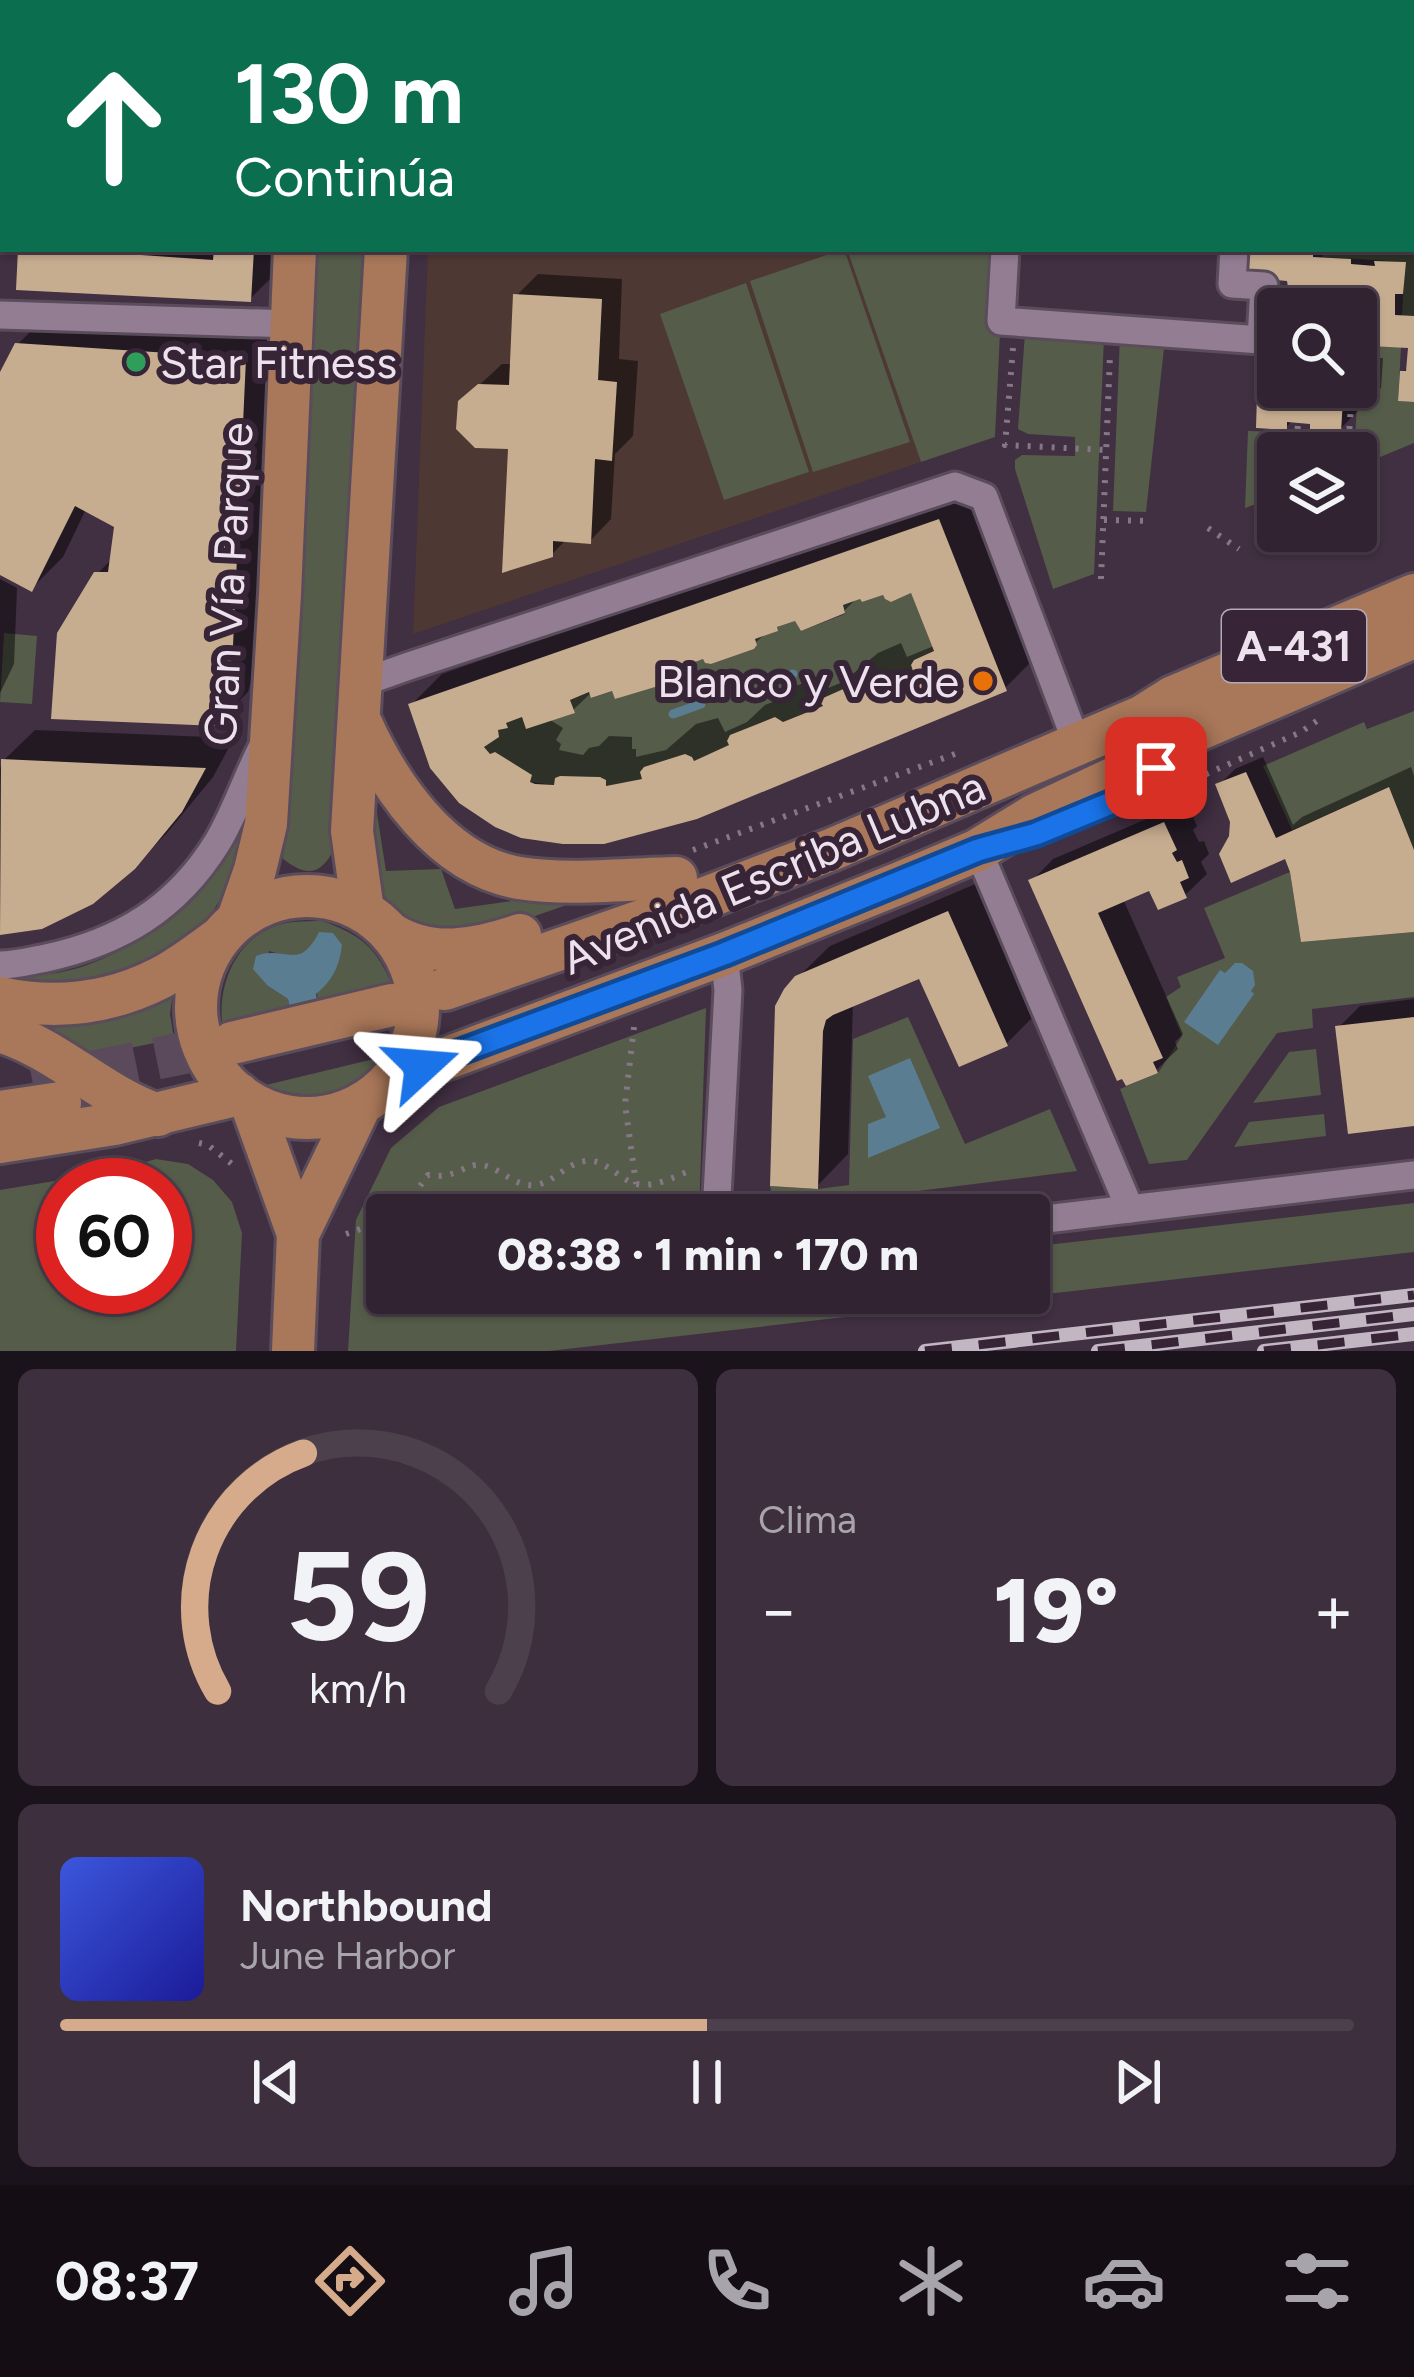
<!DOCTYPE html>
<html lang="es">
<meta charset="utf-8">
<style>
body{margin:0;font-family:Figtree,sans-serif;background:#3d2f3e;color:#f1f3f6;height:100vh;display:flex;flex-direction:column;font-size:45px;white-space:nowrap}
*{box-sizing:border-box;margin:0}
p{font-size:39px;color:#a8a4ac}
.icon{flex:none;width:66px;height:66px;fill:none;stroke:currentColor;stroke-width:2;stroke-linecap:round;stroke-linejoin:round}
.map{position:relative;height:1351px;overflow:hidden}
.details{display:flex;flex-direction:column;gap:18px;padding:18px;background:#1b131c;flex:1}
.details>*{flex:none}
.guide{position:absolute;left:0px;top:0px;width:1416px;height:252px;box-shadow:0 3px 9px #0004,0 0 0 3px #4c404d;background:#0b6e4f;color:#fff;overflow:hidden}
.fabs{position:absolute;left:1257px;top:288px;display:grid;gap:24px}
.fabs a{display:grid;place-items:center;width:120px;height:120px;border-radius:12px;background:#312332;box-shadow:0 3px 9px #0004,0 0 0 3px #4c404d;font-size:60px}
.speed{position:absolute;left:36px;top:1158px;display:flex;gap:24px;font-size:60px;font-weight:700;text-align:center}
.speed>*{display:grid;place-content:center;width:156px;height:156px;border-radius:50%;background:#312332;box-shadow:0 3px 9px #0004,0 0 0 3px #4c404d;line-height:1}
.speed .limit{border:18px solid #d22;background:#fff;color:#111}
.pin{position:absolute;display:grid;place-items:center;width:102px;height:102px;color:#fff;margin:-51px;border-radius:24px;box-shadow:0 6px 18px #0006}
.me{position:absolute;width:132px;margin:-66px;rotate:71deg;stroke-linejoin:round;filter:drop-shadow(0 0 9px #0008)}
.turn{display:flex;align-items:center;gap:42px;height:252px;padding:0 36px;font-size:54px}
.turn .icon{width:156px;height:156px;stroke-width:2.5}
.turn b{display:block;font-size:84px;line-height:102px}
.big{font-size:90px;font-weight:800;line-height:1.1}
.details .widget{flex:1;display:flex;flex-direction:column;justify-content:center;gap:18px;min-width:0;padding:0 42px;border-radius:18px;background:#3d2f3e}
.details .dial{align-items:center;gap:0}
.dial svg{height:312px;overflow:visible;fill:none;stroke:#4c404d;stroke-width:7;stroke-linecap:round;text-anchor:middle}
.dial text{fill:#f1f3f6;stroke:none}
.song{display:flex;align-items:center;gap:36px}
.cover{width:144px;height:144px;border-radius:18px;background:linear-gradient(135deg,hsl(230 70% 55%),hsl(240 70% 35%))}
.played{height:12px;border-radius:6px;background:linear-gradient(90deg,#d6ab8b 50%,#4c404d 50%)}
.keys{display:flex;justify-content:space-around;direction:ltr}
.heat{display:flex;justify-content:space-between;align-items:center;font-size:66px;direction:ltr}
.details .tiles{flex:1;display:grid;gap:18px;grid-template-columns:1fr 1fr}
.widget:last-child{grid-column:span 2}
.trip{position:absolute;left:366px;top:1194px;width:684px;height:120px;border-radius:12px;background:#312332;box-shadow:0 3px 9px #0004,0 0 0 3px #4c404d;font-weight:800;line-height:120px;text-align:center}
.dock{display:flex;height:192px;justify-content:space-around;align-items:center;background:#140e14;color:#a8a4ac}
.dock .icon{width:84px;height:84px}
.dock .current{color:#d6ab8b}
.dock b{font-size:54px;color:#f1f3f6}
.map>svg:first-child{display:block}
.education{fill:#4d3834}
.green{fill:#555c49;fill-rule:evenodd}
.water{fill:#5b7d92}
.shadow{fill:#0007;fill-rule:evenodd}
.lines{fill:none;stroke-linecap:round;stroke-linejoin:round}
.stream{stroke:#5b7d92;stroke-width:9}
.building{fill:#c7ad90;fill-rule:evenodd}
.primary-tunnel{stroke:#5b4a5c;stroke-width:42;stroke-dasharray:42 21;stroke-linecap:butt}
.lane-casing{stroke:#5a4c5b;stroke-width:20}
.street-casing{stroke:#5a4c5b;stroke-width:33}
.primary-casing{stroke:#5a4c5b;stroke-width:48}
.path{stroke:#867787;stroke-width:6;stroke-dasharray:3 9;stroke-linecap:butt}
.lane{stroke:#927d93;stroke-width:14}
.street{stroke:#927d93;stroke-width:27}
.primary{stroke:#a97759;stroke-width:42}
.rail-casing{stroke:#c3b6c3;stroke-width:14}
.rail{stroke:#372537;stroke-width:9;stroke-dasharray:27;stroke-linecap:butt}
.route-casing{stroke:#114b97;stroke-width:30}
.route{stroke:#1a73e8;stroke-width:21}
.leisure-dot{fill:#2e9e5b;stroke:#372537;stroke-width:4.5}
.food-dot{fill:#e8710a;stroke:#372537;stroke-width:4.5}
.labels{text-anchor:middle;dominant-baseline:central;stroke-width:12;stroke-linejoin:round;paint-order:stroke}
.shield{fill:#372537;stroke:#b6a9b6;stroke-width:3}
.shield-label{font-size:42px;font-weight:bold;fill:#ede1ed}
.poi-label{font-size:45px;fill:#ede1ed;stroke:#372537;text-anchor:start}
.street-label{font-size:45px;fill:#ede1ed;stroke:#372537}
</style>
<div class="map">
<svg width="1414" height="1351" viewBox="0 0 1414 1351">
<rect width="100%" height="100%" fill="#412f42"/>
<polygon class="education" points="428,249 847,249 921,462 413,634"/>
<g class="green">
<polygon points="1414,223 1414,316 1402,316 1405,262 1323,257 1323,249 1413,249"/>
<path d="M 317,249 L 367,249 L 347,641 L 332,853 C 318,878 303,874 283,859 L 299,638 Z"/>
<polygon points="844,249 910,442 813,472 750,281"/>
<polygon points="847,249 1004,249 995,437 921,462"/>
<polygon points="746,283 809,472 724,500 660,314"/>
<polygon points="1025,333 1104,338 1094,574 1053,589 1015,469 1015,460 1022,455 1075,456 1075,437 1028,434 1018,429"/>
<polygon points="1120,335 1165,339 1146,512 1113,511"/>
<polygon points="1361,345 1401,347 1398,401 1414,402 1414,443 1356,467 1354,453"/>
<polygon points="1248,431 1338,434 1337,453 1278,453 1278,496 1245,508"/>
<polygon points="911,593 934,651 914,660 911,665 913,671 875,687 872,682 866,680 823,698 820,702 823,706 783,722 775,717 731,735 727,741 729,745 694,761 692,757 685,754 642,779 606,786 606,780 600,777 560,776 555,778 554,785 530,782 531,775 495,752 490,754 484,747 498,737 498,730 507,728 506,723 522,717 526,728 574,713 570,700 589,692 592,698 612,691 616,699 668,672 703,659 705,663 711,664 754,649 757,645 755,639 777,631 777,627 795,621 801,631 845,614 843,605 860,599 862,602 883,595 885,599 891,602"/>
<polygon points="4,633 37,636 32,704 0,702"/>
<polygon points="1414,711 1414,850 1389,787 1292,830 1263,766 1364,722 1367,729"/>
<path d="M 255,801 L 227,889 L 204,925 L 173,952 L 98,985 L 0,981 L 0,974 C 15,974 32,976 47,974 C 73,972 97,962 119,951 C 193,916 222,872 255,801 Z"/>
<path d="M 376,807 L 386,871 L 441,869 L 455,909 L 596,889 L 598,894 C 555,908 501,932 456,934 C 447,935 437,931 429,928 C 373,912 366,857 376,807 Z"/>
<polygon points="1290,872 1301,942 1414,932 1414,997 1312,1009 1313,1028 1277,1033 1187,1160 1149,1164 1120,1089 1158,1073 1182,1036 1166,997 1181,987 1177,977 1225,958 1204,908"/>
<path d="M 322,921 C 362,935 377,948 393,987 L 318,1005 L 313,945 C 297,959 288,957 269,951 L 268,986 L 288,999 L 291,1013 L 223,1030 C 215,982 240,928 293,922 C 303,921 313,921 322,921 Z"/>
<path d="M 173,992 L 170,1014 L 174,1039 L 90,1056 L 34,1019 C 88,1019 124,1020 173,992 Z"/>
<polygon points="706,1008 699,1215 387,1215 387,1293 1029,1293 1029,1247 1414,1203 1414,1252 549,1351 348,1351 356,1220 391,1148 439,1107"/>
<polygon points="908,1017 965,1144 1050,1109 1077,1171 774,1209 770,1186 818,1189 849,1185 853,1039"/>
<polygon points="1316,1049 1321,1095 1253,1103 1289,1052"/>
<path d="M 382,1057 C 352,1094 309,1104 266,1085 Z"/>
<polygon points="1324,1114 1326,1136 1234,1147 1249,1122"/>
<path d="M 156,1159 L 188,1164 L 213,1180 L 232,1202 L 242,1233 L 236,1351 L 0,1351 L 0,1190 L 115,1171 ZM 63,1185 L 165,1185 L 165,1287 L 63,1287 Z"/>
</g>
<g class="water">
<path d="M 319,932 L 333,933 L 342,945 C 339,967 333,980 316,994 L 318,1005 L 291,1013 L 288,999 L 268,986 L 253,969 L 256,956 C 285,945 299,972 319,932 Z"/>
<polygon points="1235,963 1242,963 1253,971 1255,985 1251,991 1254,994 1218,1045 1184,1022 1220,970 1225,973"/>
<polygon points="910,1058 940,1128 868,1158 868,1124 886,1117 868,1076"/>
</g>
<g class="shadow">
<polygon points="38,0 286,0 286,3 35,3"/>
<rect x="450" y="0" width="102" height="3"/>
<rect x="588" y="0" width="102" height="3"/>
<polygon points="843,0 945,0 945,3 810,3 843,3"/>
<polygon points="1037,0 1291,0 1291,3 1035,3"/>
<polygon points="1360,0 1414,0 1414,70 1413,3 1360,3"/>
<polygon points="1414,225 1414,399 1403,372 1409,366 1411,345 1376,344 1376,358 1383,358 1381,388 1340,429 1313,421 1293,420 1286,427 1260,396 1267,389 1269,368 1264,341 1278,328 1278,387 1356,387 1356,309 1297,309 1306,300 1328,301 1329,286 1290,278 1242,249 1413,249"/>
<polygon points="21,249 273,249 272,277 250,299"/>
<polygon points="538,274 622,279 619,359 638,361 633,436 615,454 611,519 590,541 567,539 552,554 511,446 461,402 502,364 513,364 516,296"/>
<polygon points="49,313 276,328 259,649 248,692 217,723 97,574 113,558 117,526 86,509 63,557 32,588 0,572 0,379 17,345"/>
<path d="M 970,490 L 1036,657 L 1005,688 L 603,841 L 411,705 L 442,674 ZM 912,589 L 936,645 L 907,657 L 901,643 L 878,653 L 843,682 L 816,693 L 809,681 L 785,690 L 775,701 L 765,705 L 747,722 L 725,732 L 718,718 L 696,724 L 666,750 L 636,757 L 636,749 L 632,749 L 632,737 L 609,736 L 599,746 L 589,748 L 583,755 L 559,750 L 561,744 L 556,740 L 563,728 L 547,718 L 573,710 L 592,692 L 663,681 L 680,664 L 705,656 L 752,646 L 767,632 L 776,629 L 783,622 L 844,611 L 861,594 Z"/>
<polygon points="0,579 17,588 14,664 0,693"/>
<polygon points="35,730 234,738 213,777 166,834 133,867 41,926 0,932 0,768 3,761"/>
<polygon points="1263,757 1293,825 1302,817 1411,767 1414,776 1414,929 1293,871 1287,855 1232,837 1233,822 1219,785 1235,769"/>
<polygon points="1186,802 1197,826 1193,830 1199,842 1204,841 1209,854 1201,862 1207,874 1185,895 1151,887 1123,899 1183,1034 1175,1042 1178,1049 1156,1070 1032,881 1053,859"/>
<polygon points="980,882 1037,1013 1006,1044 921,975 853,1004 848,1154 817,1186 797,978 830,946"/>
<polygon points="1414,999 1414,1123 1338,1028 1360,1006"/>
</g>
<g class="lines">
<g class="stream">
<polyline points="763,684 793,674"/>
<polyline points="673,714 701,704"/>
</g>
</g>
<g class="building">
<polygon points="18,249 55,249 213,260 214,249 254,249 251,302 16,290"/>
<polygon points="1243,249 1313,249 1313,257 1351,259 1351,264 1375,266 1374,261 1406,262 1403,294 1395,294 1395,315 1414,316 1414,402 1398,401 1400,371 1406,371 1408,348 1370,346 1370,340 1356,339 1356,309 1324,309 1325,289 1288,287 1287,281 1264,279 1232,284"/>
<polygon points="513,294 602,299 598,380 617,382 612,461 595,459 591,544 553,541 553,557 502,573 508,449 475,448 456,429 458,401 478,384 509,385"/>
<polygon points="1261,340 1278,341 1278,387 1336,387 1336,398 1343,399 1341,432 1310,431 1310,424 1287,422 1287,430 1256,428 1257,395 1264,395 1266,371 1259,371"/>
<polygon points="15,343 246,358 233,646 229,682 218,726 51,719 57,633 94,572 108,572 114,527 75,506 32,592 0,575 0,372"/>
<path d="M 939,519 L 1007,691 L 697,819 L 604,844 L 563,844 L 521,838 L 495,827 L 459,803 L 430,768 L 408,704 ZM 911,593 L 934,651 L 914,660 L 911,665 L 913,671 L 875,687 L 872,682 L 866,679 L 823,698 L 820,702 L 823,706 L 783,722 L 775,717 L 730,735 L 727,741 L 729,745 L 694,761 L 692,757 L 685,754 L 644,767 L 640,772 L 642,779 L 606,786 L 606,780 L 600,777 L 560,776 L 555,778 L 554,785 L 535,784 L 530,782 L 532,775 L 495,752 L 490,754 L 484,747 L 499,737 L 498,730 L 508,728 L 506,723 L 522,717 L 526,729 L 575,713 L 570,700 L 589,692 L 591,698 L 612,691 L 615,699 L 665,684 L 669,678 L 668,672 L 703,659 L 705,663 L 711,664 L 754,649 L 757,645 L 755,639 L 778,631 L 777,627 L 795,621 L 801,631 L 845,613 L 843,605 L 860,599 L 862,602 L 883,595 L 885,599 L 891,602 Z"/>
<polygon points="1,759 132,765 206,768 182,812 135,869 93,904 42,929 0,935"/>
<polygon points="1246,772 1276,838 1389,787 1414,850 1414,932 1301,942 1290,872 1285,859 1231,883 1219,854 1229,836 1230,822 1215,784"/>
<polygon points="1164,822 1177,850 1172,853 1177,862 1182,860 1189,878 1180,882 1187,898 1158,910 1149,891 1098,913 1163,1058 1153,1062 1158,1073 1126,1086 1122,1079 1117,1081 1028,880"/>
<polygon points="948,911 1008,1046 959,1067 919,979 833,1015 826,1020 823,1031 818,1189 770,1186 775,1006 784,989 795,976"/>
<polygon points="1414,1017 1414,1126 1348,1134 1335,1026"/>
</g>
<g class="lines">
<g class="primary-tunnel">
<polyline points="389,1031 446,1013"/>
<polyline points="33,1084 232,1043"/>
</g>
<g class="lane-casing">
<polyline id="lane" points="1091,811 1135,793 1150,780"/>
</g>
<g class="street-casing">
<g id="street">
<polyline points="1413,93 1414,93"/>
<polyline points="1413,182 1414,183"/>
<polyline points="1005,249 1001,321 1261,340 1264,286 1232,284 1234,249"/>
<polyline points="0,315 291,324"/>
<polyline points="362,690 375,678 409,666 955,486 984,497 1071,728"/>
<polyline points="978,850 1130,1209"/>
<path d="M 0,965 C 16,965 30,961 46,958 C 120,942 176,909 217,843 C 236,812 247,775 265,742"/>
<polyline points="721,1215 717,1196 728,990 724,954"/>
<polyline points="1029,1221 1414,1175"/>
</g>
</g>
<g class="primary-casing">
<g id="primary">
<polyline points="308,3 309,0"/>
<polyline points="400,3 400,0"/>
<path d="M 360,721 C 389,786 442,865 519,878 C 569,886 624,879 676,878"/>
<circle cx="307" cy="1007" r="111"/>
<polyline points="363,911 352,831 386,249"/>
<polyline points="238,919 255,870 266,824 280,594 295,249"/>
<path d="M 390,933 C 430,959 476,950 520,935"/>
<polyline points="445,989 687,905 833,849 1143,716 1173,697 1414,595"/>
<path d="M 0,998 C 56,1010 109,1004 160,978 C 180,968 199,953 217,940"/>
<path d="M 0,1031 C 58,1049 101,1096 158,1115"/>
<polyline points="232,1043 392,1005"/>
<polyline points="394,1076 450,1057 724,954 900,883 978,850 1035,815 1172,751 1178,739 1188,734 1414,637"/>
<polyline points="251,1103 298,1234"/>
<polyline points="0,1112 60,1103"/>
<polyline points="0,1142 114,1124 239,1094"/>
<polyline points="293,1351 298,1234 361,1104"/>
</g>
</g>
<g class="path">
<polyline points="943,3 943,0"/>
<polyline points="1019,3 1019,0"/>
<polyline points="1333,3 1333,0"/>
<polyline points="1013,348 1005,445 1106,450"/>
<polyline points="1296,453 1298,423"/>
<polyline points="1348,453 1352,387"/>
<polyline points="1104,520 1151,521"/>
<polyline points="1208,528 1239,549"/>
<polyline points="1101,579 1110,355"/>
<polyline points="1195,779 1301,732 1318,720"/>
<polyline points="693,850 963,751"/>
<polyline points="634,1027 625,1104 636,1184"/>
<polyline points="199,1143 208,1145 237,1168"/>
<path d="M 399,1215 L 428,1175 C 456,1180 464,1163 482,1165 C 501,1168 514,1187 535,1185 C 554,1183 566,1163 586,1161 C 607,1159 618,1180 637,1184 C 654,1188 676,1176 692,1170"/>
<polyline points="346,1234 387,1220"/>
</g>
<use href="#lane" class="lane"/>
<use href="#street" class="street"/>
<use href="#primary" class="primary"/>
<g class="rail-casing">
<g id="rail">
<polyline points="925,1351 1414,1295"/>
<polyline points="1098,1351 1414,1314"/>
<polyline points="1264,1351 1414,1334"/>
</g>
</g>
<use href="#rail" class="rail"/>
</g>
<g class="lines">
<g class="route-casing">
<polyline id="route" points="422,1066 724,954 978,850 1036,834 1135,793 1150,780 1156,768"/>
</g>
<use href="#route" class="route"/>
</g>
<circle class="leisure-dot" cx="136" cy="362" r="12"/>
<circle class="food-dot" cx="983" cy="681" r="12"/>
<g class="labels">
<rect class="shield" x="1222" y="610" width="144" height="72" rx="9"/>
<g class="shield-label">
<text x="1294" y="646">A-431</text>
</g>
<g class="poi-label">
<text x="160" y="362">Star Fitness</text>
<text x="959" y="681" text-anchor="end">Blanco y Verde</text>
</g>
<g class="street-label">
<text transform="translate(228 584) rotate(-87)">Gran Vía Parque</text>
<text transform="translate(773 872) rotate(-23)">Avenida Escriba Lubna</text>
</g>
</g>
</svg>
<div class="fabs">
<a><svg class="icon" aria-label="search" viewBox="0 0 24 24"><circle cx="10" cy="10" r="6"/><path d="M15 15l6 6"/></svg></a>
<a><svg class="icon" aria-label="layers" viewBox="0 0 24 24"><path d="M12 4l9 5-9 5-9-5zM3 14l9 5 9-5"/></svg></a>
</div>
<div class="speed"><div class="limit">60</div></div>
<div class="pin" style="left:1156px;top:768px;background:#d93025"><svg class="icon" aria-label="arrive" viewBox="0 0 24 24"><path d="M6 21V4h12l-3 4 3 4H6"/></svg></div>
<svg class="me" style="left:422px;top:1066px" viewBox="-20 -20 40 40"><path d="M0-17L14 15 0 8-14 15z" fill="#1a73e8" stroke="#fff" stroke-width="4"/></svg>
<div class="trip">08:38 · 1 min · 170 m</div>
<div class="guide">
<div class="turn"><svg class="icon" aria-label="ahead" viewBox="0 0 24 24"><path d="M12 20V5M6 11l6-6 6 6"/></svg><div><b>130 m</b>Continúa</div></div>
</div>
</div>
<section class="details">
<div class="tiles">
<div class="widget dial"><svg viewBox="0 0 100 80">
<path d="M14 69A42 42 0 1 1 86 69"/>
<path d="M14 69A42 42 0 0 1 36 8" stroke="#d6ab8b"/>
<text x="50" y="56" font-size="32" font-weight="700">59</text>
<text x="50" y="72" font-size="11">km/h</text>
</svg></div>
<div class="widget"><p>Clima</p>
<div class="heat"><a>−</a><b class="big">19°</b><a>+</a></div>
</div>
<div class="widget">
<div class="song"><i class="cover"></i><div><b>Northbound</b><p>June Harbor</p></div></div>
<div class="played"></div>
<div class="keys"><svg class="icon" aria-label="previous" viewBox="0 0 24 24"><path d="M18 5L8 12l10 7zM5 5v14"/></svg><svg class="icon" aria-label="pause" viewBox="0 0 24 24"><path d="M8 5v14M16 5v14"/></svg><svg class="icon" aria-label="next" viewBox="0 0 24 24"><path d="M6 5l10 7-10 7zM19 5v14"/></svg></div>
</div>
</div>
</section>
<nav class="dock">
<b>08:37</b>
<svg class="icon current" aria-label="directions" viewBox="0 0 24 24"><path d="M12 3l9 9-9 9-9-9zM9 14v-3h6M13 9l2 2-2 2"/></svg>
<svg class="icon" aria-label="music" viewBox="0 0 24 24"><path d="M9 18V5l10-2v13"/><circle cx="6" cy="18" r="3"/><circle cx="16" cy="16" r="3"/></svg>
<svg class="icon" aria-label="phone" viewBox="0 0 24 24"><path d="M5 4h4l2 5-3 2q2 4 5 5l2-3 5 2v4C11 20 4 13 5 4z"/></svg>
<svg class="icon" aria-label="climate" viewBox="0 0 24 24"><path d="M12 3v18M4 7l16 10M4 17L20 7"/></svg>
<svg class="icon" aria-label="car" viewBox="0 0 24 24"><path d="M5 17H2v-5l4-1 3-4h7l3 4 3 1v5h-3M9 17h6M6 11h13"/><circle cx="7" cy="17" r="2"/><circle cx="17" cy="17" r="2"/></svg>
<svg class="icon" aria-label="filters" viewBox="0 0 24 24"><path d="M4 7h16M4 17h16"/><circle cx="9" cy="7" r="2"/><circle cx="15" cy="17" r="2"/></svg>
</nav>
